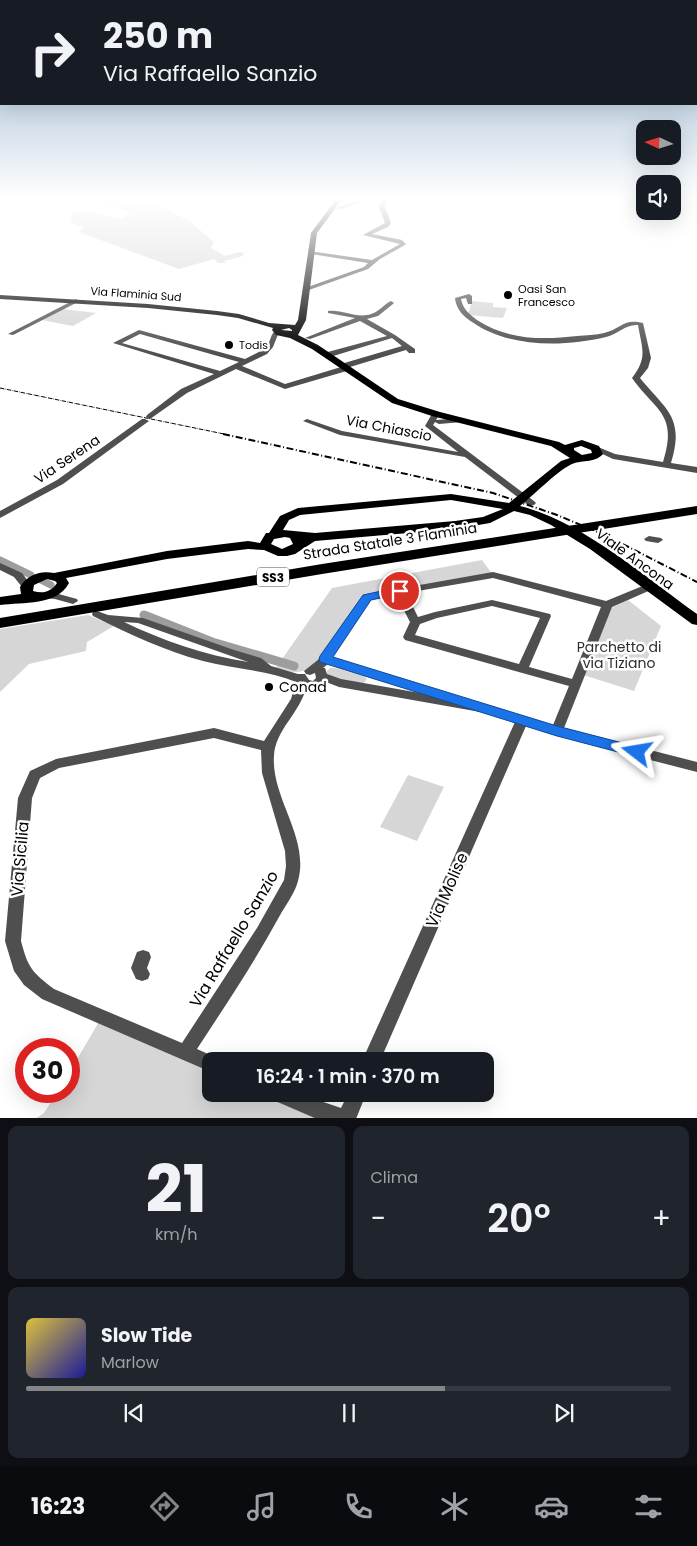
<!DOCTYPE html>
<html lang="it">
<meta charset="utf-8">
<style>
body{margin:0;font-family:Poppins,sans-serif;background:#20242c;color:#f1f3f6;height:100vh;display:flex;flex-direction:column;font-size:19px;white-space:nowrap}
*{box-sizing:border-box;margin:0}
p{font-size:16px;color:#9ea1a6}
.icon{flex:none;width:28px;height:28px;fill:none;stroke:currentColor;stroke-width:2;stroke-linecap:round;stroke-linejoin:round}
.map{position:relative;height:1118px;overflow:hidden}
.side{display:flex;flex-direction:column;gap:8px;padding:8px;background:#0d0f14;flex:1}
.side>*{flex:none}
.guide{position:absolute;left:0px;top:0px;width:698px;height:105px;box-shadow:0 5px 20px #0002;background:#171b24;color:#f1f3f6;overflow:hidden}
.needle{width:32px;rotate:274deg}
.tools{position:absolute;left:636px;top:120px;display:grid;gap:10px}
.tools a{display:grid;place-items:center;width:45px;height:45px;border-radius:10px;background:#171b24;box-shadow:0 5px 20px #0002;font-size:25px}
.speed{position:absolute;left:15px;top:1038px;display:flex;gap:10px;font-size:25px;font-weight:700;text-align:center}
.speed>*{display:grid;place-content:center;width:65px;height:65px;border-radius:50%;background:#171b24;box-shadow:0 5px 20px #0002;line-height:1}
.speed .limit{border:8px solid #d22;background:#fff;color:#111}
.pin{position:absolute;display:grid;place-items:center;width:42px;height:42px;color:#fff;margin:-21px;border:2px solid #fff;border-radius:50%;box-shadow:0 1px 5px #0007}
.me{position:absolute;width:55px;margin:-28px;rotate:284deg;stroke-linejoin:round;filter:drop-shadow(0 0 4px #0008)}
.turn{display:flex;align-items:center;gap:18px;height:105px;padding:0 20px;font-size:22px}
.turn .icon{width:65px;height:65px;stroke-width:2.5}
.turn b{display:block;font-size:35px;line-height:42px}
.big{font-size:38px;font-weight:600;line-height:1.1}
.side .card{flex:1;display:flex;flex-direction:column;justify-content:center;gap:8px;min-width:0;padding:0 18px;border-radius:10px;background:#20242c}
.side .dial{align-items:center;gap:0}
.dial b{font-size:65px;line-height:1}
.song{display:flex;align-items:center;gap:15px}
.cover{width:60px;height:60px;border-radius:8px;background:linear-gradient(135deg,hsl(50 70% 55%),hsl(240 70% 35%))}
.played{height:5px;border-radius:2px;background:linear-gradient(90deg,#858687 65%,#363941 65%)}
.keys{display:flex;justify-content:space-around;direction:ltr}
.heat{display:flex;justify-content:space-between;align-items:center;font-size:28px;direction:ltr}
.side .tiles{flex:1;display:grid;gap:8px;grid-template-columns:1fr 1fr}
.card:last-child{grid-column:span 2}
.trip{position:absolute;left:202px;top:1052px;width:292px;height:50px;border-radius:10px;background:#171b24;box-shadow:0 5px 20px #0002;font-weight:600;line-height:50px;text-align:center}
.dock{display:flex;height:80px;justify-content:space-around;align-items:center;background:#090b0e;color:#9ea1a6}
.dock .icon{width:35px;height:35px}
.dock .on{color:#858687}
.dock b{font-size:22px;color:#f1f3f6}
.map>svg:first-child{display:block}
.green{fill:#d6d6d6}
.lines{fill:none;stroke-linecap:round;stroke-linejoin:round}
.canal-far1{stroke:#9d9d9d;stroke-width:7}
.canal{stroke:#9d9d9d;stroke-width:9}
.minor{fill:#4f4f4f;fill-rule:evenodd}
.major{fill:#000;fill-rule:evenodd}
.highway{fill:#000;fill-rule:evenodd}
.rail-far1{stroke:#000;stroke-width:1;stroke-dasharray:4.5 1 0.5 1;stroke-linecap:butt}
.rail{stroke:#000;stroke-width:2;stroke-dasharray:7 2.5 1 2.5;stroke-linecap:butt}
.route{fill:#1a73e8;stroke:#114b97}
.poi-dot{fill:#000;stroke:#fff;stroke-width:2}
.labels{text-anchor:middle;dominant-baseline:central;stroke-width:5;stroke-linejoin:round;paint-order:stroke}
.far-poi-label{font-size:11px;fill:#000;stroke:#fff;text-anchor:start}
.far-street-label{font-size:11px;fill:#000;stroke:#fff}
.shield{fill:#fff;stroke:#4c4c4c;stroke-width:1}
.shield-label{font-size:12px;font-weight:bold;fill:#000}
.street-label{font-size:14px;fill:#000;stroke:#fff}
.park-label{font-size:14px;fill:#2d2d2d;stroke:#fff}
.poi-label{font-size:14px;fill:#000;stroke:#fff;text-anchor:start}
.near-street-label{font-size:16px;fill:#000;stroke:#fff}
</style>
<div class="map">
<svg width="697" height="1119" viewBox="0 0 697 1119">
<rect width="100%" height="100%" fill="#fff"/>
<g class="green">
<polygon points="98,198 141,199 143,204 157,206 188,220 214,242 211,248 225,256 239,252 244,253 243,256 224,261 226,263 218,263 214,259 179,269 79,232 84,227 72,223 70,219 72,213 89,211 118,219 123,218 130,212 103,204"/>
<polygon points="472,301 493,303 493,307 507,308 503,318 468,315"/>
<polygon points="63,309 96,313 73,326 42,320"/>
<path d="M 482,560 L 493,575 L 367,596 C 354,614 328,661 309,669 C 298,674 287,672 275,669 L 332,588 Z"/>
<polygon points="628,600 661,626 634,691 580,674 611,608"/>
<polygon points="88,615 114,626 87,642 86,651 29,664 0,692 0,629"/>
<polygon points="330,668 336,668 364,676 367,679 364,683 360,684 327,676 327,671"/>
<polygon points="408,775 444,787 417,841 380,827"/>
<polygon points="100,1020 211,1072 211,1094 259,1094 348,1118 35,1119 44,1113 58,1091 69,1091 69,1073"/>
</g>
<g class="lines">
<g class="canal-far1">
<polyline points="0,560 31,575"/>
<polyline points="39,579 51,585"/>
</g>
<polyline class="canal" points="144,615 212,642 294,666"/>
<g class="minor">
<polygon points="363,198 370,198 342,209 337,208"/>
<polygon points="384,198 388,198 385,207 391,223 388,227 372,234 402,240 406,244 405,245 380,259 368,269 309,290 305,290 305,288 364,267 368,263 311,254 309,253 309,251 372,260 400,244 363,235 385,223 379,207"/>
<path d="M 469,294 L 472,296 L 472,304 L 468,304 L 466,298 L 461,299 C 463,309 469,314 477,320 C 508,340 542,340 577,336 C 586,335 596,335 604,333 C 621,329 623,318 643,323 L 651,358 L 648,368 L 640,378 C 666,410 685,417 671,463 L 697,467 L 697,473 L 613,459 L 594,450 L 598,447 L 615,454 L 663,462 C 678,413 656,412 632,378 C 648,357 642,349 638,325 C 626,324 618,334 606,337 C 563,347 509,348 472,322 C 463,316 456,309 455,298 Z"/>
<polygon points="76,299 79,301 78,302 13,335 8,334"/>
<path d="M 391,301 L 394,303 L 393,304 L 378,316 L 367,319 L 395,335 L 415,349 L 415,353 L 409,353 L 406,350 L 350,367 L 350,370 L 285,389 L 236,369 L 187,393 L 150,419 L 146,417 L 147,415 L 181,389 L 214,374 L 113,343 L 139,330 L 245,359 C 252,355 261,352 266,347 C 271,342 270,334 276,330 L 279,332 L 273,347 L 267,354 L 242,366 L 285,384 L 341,367 L 341,364 L 402,346 L 392,338 L 330,357 L 324,357 L 324,353 L 387,336 L 360,321 L 310,339 L 305,338 L 355,318 L 328,313 L 328,311 C 342,309 357,319 371,314 C 379,312 384,304 391,301 ZM 140,334 L 239,362 L 220,371 L 122,343 Z"/>
<polygon points="433,412 436,412 440,414 436,420 462,418 462,422 439,424 435,422 433,425 534,501 536,503 534,505 528,505 465,457 340,435 303,421 307,419 342,431 458,452 425,426"/>
<polygon points="142,419 145,419 149,421 63,484 0,518 0,511 57,480"/>
<polygon points="649,536 661,538 663,540 658,543 646,541 644,539"/>
<polygon points="0,563 22,573 31,585 30,587 22,587 14,577 0,570"/>
<path d="M 493,572 L 606,601 L 645,585 L 653,585 L 654,587 L 653,589 L 612,607 L 564,728 L 697,762 L 697,772 L 557,736 L 526,726 L 380,1061 L 362,1061 L 515,722 L 486,713 L 339,687 L 326,682 L 315,689 L 306,688 C 300,713 275,730 274,756 C 271,798 310,838 298,881 C 295,893 285,906 279,917 C 254,963 225,1006 197,1049 L 217,1058 L 218,1061 L 211,1061 L 211,1072 L 42,999 L 24,985 L 14,971 L 5,941 L 18,798 L 30,771 L 56,759 L 214,728 L 264,741 L 291,699 L 296,682 C 267,670 234,669 203,661 C 165,651 129,634 93,616 L 92,614 L 93,612 L 97,611 L 108,615 L 143,618 L 234,650 L 261,658 L 271,666 L 298,674 L 305,674 L 309,680 L 313,681 L 316,678 L 315,673 L 310,675 L 306,674 L 304,671 L 319,659 L 363,595 ZM 493,578 L 601,607 L 572,679 L 529,667 L 551,616 L 550,614 L 492,600 L 435,612 L 418,617 L 406,593 ZM 396,595 L 410,622 L 403,637 L 405,640 L 569,686 L 553,725 L 487,705 L 448,698 L 449,696 L 447,693 L 332,657 L 371,600 ZM 492,606 L 540,618 L 519,664 L 415,635 L 420,624 L 437,618 ZM 124,622 L 138,623 L 248,662 C 204,655 164,641 124,622 ZM 328,664 L 420,693 L 341,679 L 327,674 L 325,668 L 323,668 ZM 214,738 L 261,750 L 262,773 L 285,851 L 286,866 L 284,880 L 257,928 L 182,1043 L 54,989 C 32,972 28,968 21,941 L 32,798 L 40,778 L 59,768 Z"/>
<polygon points="47,593 55,593 77,599 78,601 73,604 55,599 43,598 42,596 43,594"/>
<polygon points="143,950 149,952 151,957 147,968 150,974 148,979 142,981 136,979 131,968 137,952"/>
<polygon points="270,1094 300,1094 341,1108 348,1094 366,1094 356,1119 317,1119 273,1100"/>
</g>
<path class="major" d="M 337,198 L 343,198 L 317,233 L 306,320 L 298,335 L 318,345 L 398,399 L 440,412 L 559,442 L 565,445 L 582,440 L 599,446 L 603,454 C 594,464 581,459 570,465 C 555,473 534,495 520,506 C 583,522 645,577 697,614 L 697,625 L 692,624 L 590,549 L 551,525 L 530,515 L 514,511 L 490,523 L 455,529 L 315,541 L 295,554 L 287,556 L 278,556 L 264,550 L 248,549 L 167,559 L 66,578 L 69,583 C 57,606 23,602 0,605 L 0,597 L 21,594 L 20,587 C 27,575 40,570 54,573 L 167,551 L 248,541 L 260,543 L 266,533 L 269,533 L 280,516 L 298,508 L 451,494 L 509,503 L 561,461 L 570,458 L 551,446 L 432,416 L 392,403 L 312,349 L 290,338 L 276,335 L 272,330 L 273,328 L 238,318 L 217,315 L 148,308 L 0,299 L 0,295 L 148,304 L 217,311 L 239,314 L 269,323 L 295,325 L 298,320 L 311,233 ZM 289,328 L 292,330 L 292,331 L 281,330 ZM 581,446 L 591,450 L 592,453 L 582,455 L 574,450 L 574,448 ZM 451,500 L 503,509 L 483,517 L 455,521 L 315,533 L 283,530 L 289,520 L 300,515 ZM 285,537 L 290,538 L 293,544 L 282,549 L 271,544 L 274,539 ZM 47,579 L 55,581 L 57,583 C 51,592 43,594 33,591 L 34,585 Z"/>
<polygon class="highway" points="697,506 697,514 322,574 0,628 0,618 322,564"/>
<polyline class="rail-far1" points="0,388 229,435"/>
<polyline class="rail" points="223,434 493,493 557,515 605,535 697,582"/>
</g>
<linearGradient id="sky" x2="0" y2="1"><stop stop-color="#8aabca"/><stop offset="0.56" stop-color="#fff"/><stop offset="1" stop-color="#fff" stop-opacity="0"/></linearGradient>
<rect width="697" height="355" fill="url(#sky)"/>
<polygon class="route" points="400,587 404,588 405,591 404,593 371,600 333,657 557,726 642,748 644,752 642,756 637,757 557,736 320,662 319,659 320,656 363,595"/>
<g class="poi-dot">
<circle cx="508" cy="295" r="5"/>
<circle cx="229" cy="345" r="5"/>
<circle cx="269" cy="687" r="5"/>
</g>
<g class="labels">
<g class="far-poi-label">
<text x="518" y="289">Oasi San<tspan x="518" dy="13">Francesco</tspan></text>
<text x="239" y="345">Todis</text>
</g>
<g class="far-street-label">
<text transform="translate(136 294) rotate(4)">Via Flaminia Sud</text>
</g>
<rect class="shield" x="257" y="567.5" width="32" height="19" rx="4"/>
<g class="shield-label">
<text x="273" y="577">SS3</text>
</g>
<g class="street-label">
<text transform="translate(389 428) rotate(11)">Via Chiascio</text>
<text transform="translate(67 459) rotate(-34)">Via Serena</text>
<text transform="translate(390 541) rotate(-9)">Strada Statale 3 Flaminia</text>
<text transform="translate(635 559) rotate(36)">Viale Ancona</text>
</g>
<g class="park-label">
<text x="619" y="647">Parchetto di<tspan x="619" dy="16">via Tiziano</tspan></text>
</g>
<g class="poi-label">
<text x="279" y="687">Conad</text>
</g>
<g class="near-street-label">
<text transform="translate(20 859) rotate(-85)">Via Sicilia</text>
<text transform="translate(447 890) rotate(-66)">Via Molise</text>
<text transform="translate(234 939) rotate(-59)">Via Raffaello Sanzio</text>
</g>
</g>
</svg>
<div class="tools">
<a><svg class="needle" viewBox="-14 -14 28 28"><path d="M0-13l5 13h-10z" fill="#e53935"/><path d="M0 13l5-13h-10z" fill="#9ea1a6"/></svg></a>
<a><svg class="icon" aria-label="sound" viewBox="0 0 24 24"><path d="M4 9h4l5-4v14l-5-4H4zM17 9q2 3 0 6"/></svg></a>
</div>
<div class="speed"><div class="limit">30</div></div>
<div class="pin" style="left:400px;top:591px;background:#d93025"><svg class="icon" aria-label="arrive" viewBox="0 0 24 24"><path d="M6 21V4h12l-3 4 3 4H6"/></svg></div>
<svg class="me" style="left:637px;top:752px" viewBox="-20 -20 40 40"><path d="M0-17L14 15 0 8-14 15z" fill="#1a73e8" stroke="#fff" stroke-width="4"/></svg>
<div class="trip">16:24 · 1 min · 370 m</div>
<div class="guide">
<div class="turn"><svg class="icon" aria-label="right" viewBox="0 0 24 24"><path d="M7 20v-9h11M14 6l5 5-5 5"/></svg><div><b>250 m</b>Via Raffaello Sanzio</div></div>
</div>
</div>
<section class="side">
<div class="tiles">
<div class="card dial"><b>21</b><p>km/h</p></div>
<div class="card"><p>Clima</p>
<div class="heat"><a>−</a><b class="big">20°</b><a>+</a></div>
</div>
<div class="card">
<div class="song"><i class="cover"></i><div><b>Slow Tide</b><p>Marlow</p></div></div>
<div class="played"></div>
<div class="keys"><svg class="icon" aria-label="previous" viewBox="0 0 24 24"><path d="M18 5L8 12l10 7zM5 5v14"/></svg><svg class="icon" aria-label="pause" viewBox="0 0 24 24"><path d="M8 5v14M16 5v14"/></svg><svg class="icon" aria-label="next" viewBox="0 0 24 24"><path d="M6 5l10 7-10 7zM19 5v14"/></svg></div>
</div>
</div>
</section>
<nav class="dock">
<b>16:23</b>
<svg class="icon on" aria-label="directions" viewBox="0 0 24 24"><path d="M12 3l9 9-9 9-9-9zM9 14v-3h6M13 9l2 2-2 2"/></svg>
<svg class="icon" aria-label="music" viewBox="0 0 24 24"><path d="M9 18V5l10-2v13"/><circle cx="6" cy="18" r="3"/><circle cx="16" cy="16" r="3"/></svg>
<svg class="icon" aria-label="phone" viewBox="0 0 24 24"><path d="M5 4h4l2 5-3 2q2 4 5 5l2-3 5 2v4C11 20 4 13 5 4z"/></svg>
<svg class="icon" aria-label="climate" viewBox="0 0 24 24"><path d="M12 3v18M4 7l16 10M4 17L20 7"/></svg>
<svg class="icon" aria-label="car" viewBox="0 0 24 24"><path d="M5 17H2v-5l4-1 3-4h7l3 4 3 1v5h-3M9 17h6M6 11h13"/><circle cx="7" cy="17" r="2"/><circle cx="17" cy="17" r="2"/></svg>
<svg class="icon" aria-label="filters" viewBox="0 0 24 24"><path d="M4 7h16M4 17h16"/><circle cx="9" cy="7" r="2"/><circle cx="15" cy="17" r="2"/></svg>
</nav>
